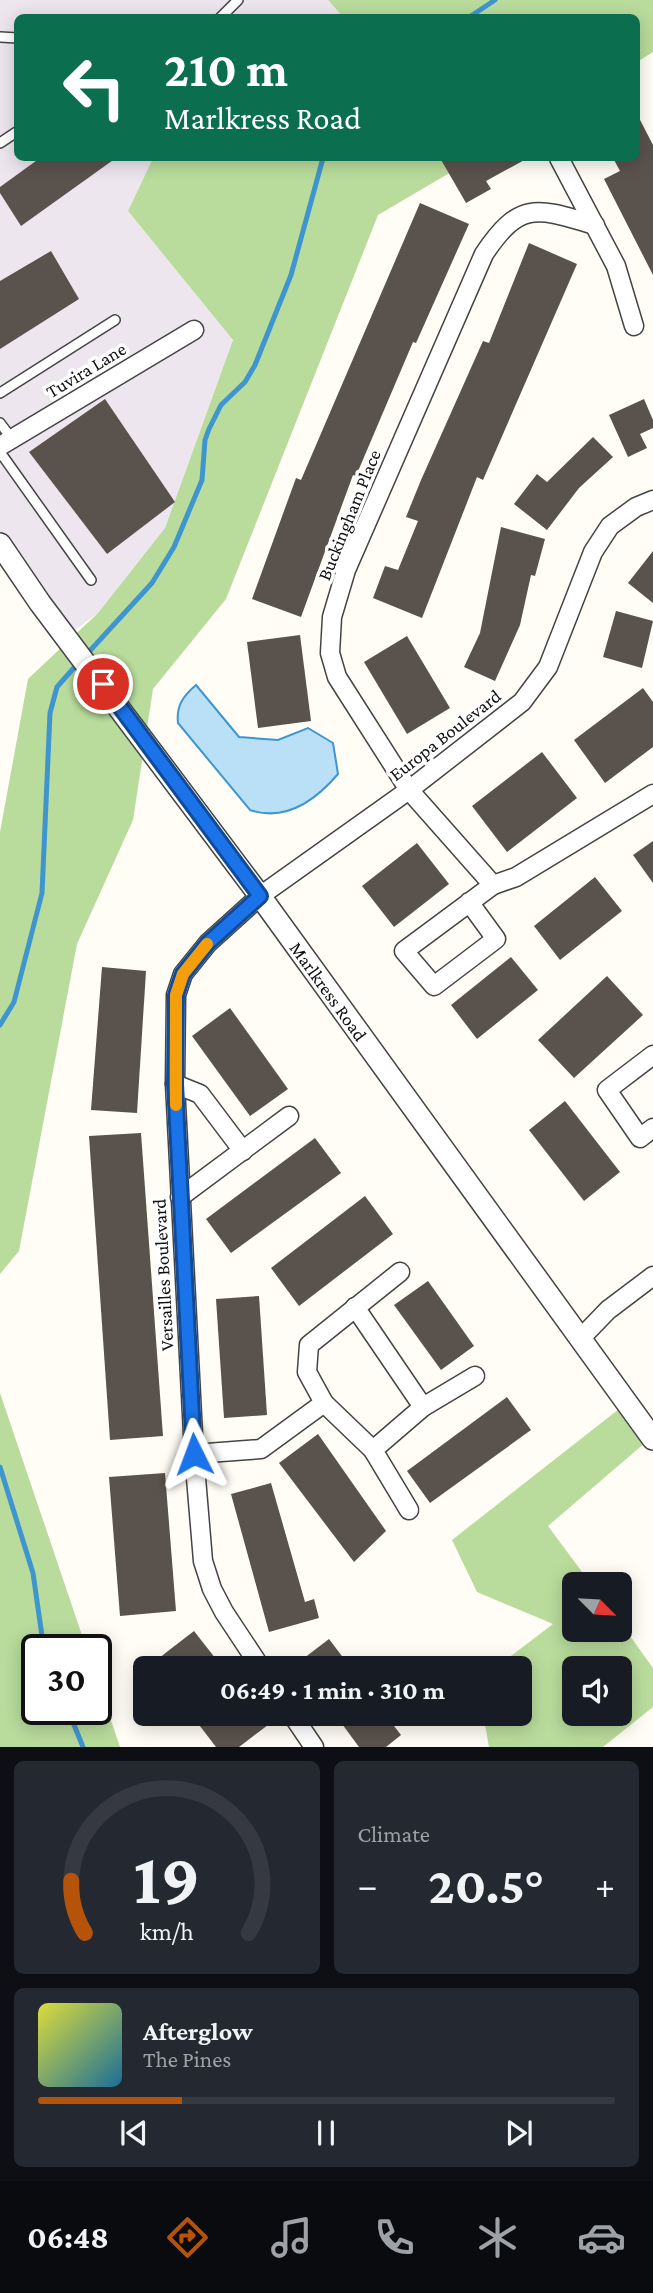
<!DOCTYPE html>
<meta charset="utf-8">
<style>
body{margin:0;font-family:"Crimson Pro",serif;background:#242831;color:#f1f3f6;height:100vh;display:flex;flex-direction:column;font-size:26px;white-space:nowrap}
*{box-sizing:border-box;margin:0}
p{font-size:23px;color:#9ea1a6}
.icon{flex:none;width:38px;height:38px;fill:none;stroke:currentColor;stroke-width:2;stroke-linecap:round;stroke-linejoin:round}
.map{position:relative;height:1747px;overflow:hidden}
.side{display:flex;flex-direction:column;gap:14px;padding:14px;background:#0d0f14;flex:1}
.side>*{flex:none}
.hud{position:absolute;left:14px;top:14px;width:626px;height:147px;border-radius:10px;box-shadow:0 4px 18px #0003;background:#0b6e4f;color:#fff;overflow:hidden}
.needle{width:46px;rotate:114deg}
.controls{position:absolute;left:562px;top:1572px;display:grid;gap:14px}
.controls a{display:grid;place-items:center;width:70px;height:70px;border-radius:10px;background:#171b24;box-shadow:0 4px 18px #0003;font-size:35px}
.speed{position:absolute;left:21px;top:1634px;display:flex;gap:14px;font-size:35px;font-weight:700;text-align:center}
.speed>*{display:grid;place-content:center;width:91px;height:91px;border-radius:50%;background:#171b24;box-shadow:0 4px 18px #0003;line-height:1}
.speed .limit{border:4px solid #111;border-radius:10px;background:#fff;color:#111}
.pin{position:absolute;display:grid;place-items:center;width:60px;height:60px;color:#fff;margin:-30px;border:4px solid #fff;border-radius:50%;box-shadow:0 2px 7px #0007}
.me{position:absolute;width:77px;margin:-38px;rotate:357deg;stroke-linejoin:round;filter:drop-shadow(0 0 5px #0008)}
.turn{display:flex;align-items:center;gap:24px;height:147px;padding:0 35px;font-size:32px}
.turn .icon{width:91px;height:91px;stroke-width:2.5}
.turn b{display:block;font-size:49px;line-height:60px}
.big{font-size:52px;font-weight:700;line-height:1.1}
.side .card{flex:1;display:flex;flex-direction:column;justify-content:center;gap:10px;min-width:0;padding:0 24px;border-radius:10px;background:#242831}
.side .dial{align-items:center;gap:0}
.dial svg{height:182px;overflow:visible;fill:none;stroke:#363941;stroke-width:7;stroke-linecap:round;text-anchor:middle}
.dial text{fill:#f1f3f6;stroke:none}
.song{display:flex;align-items:center;gap:21px}
.cover{width:84px;height:84px;border-radius:10px;background:linear-gradient(135deg,hsl(60 70% 55%),hsl(200 70% 35%))}
.played{height:7px;border-radius:4px;background:linear-gradient(90deg,#b45309 25%,#363941 25%)}
.keys{display:flex;justify-content:space-around;direction:ltr}
.heat{display:flex;justify-content:space-between;align-items:center;font-size:38px;direction:ltr}
.side .tiles{flex:1;display:grid;gap:14px;grid-template-columns:1fr 1fr}
.card:last-child{grid-column:span 2}
.trip{position:absolute;left:133px;top:1656px;width:399px;height:70px;border-radius:10px;background:#171b24;box-shadow:0 4px 18px #0003;font-weight:700;line-height:70px;text-align:center}
.menu{display:flex;height:112px;justify-content:space-around;align-items:center;background:#090b0e;color:#9ea1a6}
.menu .icon{width:49px;height:49px}
.menu .selected{color:#b45309}
.menu b{font-size:32px;color:#f1f3f6}
.map>svg:first-child{display:block}
.industrial{fill:#eee6ef}
.forest{fill:#b9dc9c;fill-rule:evenodd}
.water{fill:#b9e0f7;stroke:#3f96cf;stroke-width:2}
.lines{fill:none;stroke-linecap:round;stroke-linejoin:round}
.stream{stroke:#3f96cf;stroke-width:5}
.building{fill:#5a524d}
.service-casing{stroke:#444;stroke-width:12}
.minor-casing{stroke:#444;stroke-width:21}
.tertiary-casing{stroke:#444;stroke-width:24}
.service{stroke:#fff;stroke-width:9}
.minor{stroke:#fff;stroke-width:18}
.tertiary{stroke:#fff;stroke-width:21}
.route-casing{stroke:#114b97;stroke-width:18}
.route{stroke:#1a73e8;stroke-width:12}
.slow{stroke:#f59e0b;stroke-width:12}
.labels{text-anchor:middle;dominant-baseline:central;stroke-width:7;stroke-linejoin:round;paint-order:stroke}
.street-label{font-size:19px;fill:#111;stroke:#fff}
</style>
<div class="map">
<svg width="653" height="1747" viewBox="0 0 653 1747">
<rect width="100%" height="100%" fill="#fffdf5"/>
<polygon class="industrial" points="0,0 328,0 343,17 18,18 18,158 153,158 128,211 233,340 165,528 98,613 67,636 0,542"/>
<g class="forest">
<polygon points="328,0 653,0 653,52 637,62 637,18 343,17"/>
<polygon points="153,158 475,158 378,215 226,599 153,689 133,820 77,944 19,1251 0,1274 0,832 28,679 98,613 165,528 233,340 128,211"/>
<polygon points="0,1393 87,1650 37,1650 37,1710 96,1710 96,1676 120,1747 0,1747"/>
<path d="M 628,1402 L 653,1436 L 548,1526 L 591,1584 L 574,1584 L 574,1629 L 620,1629 L 620,1622 L 653,1668 L 653,1707 L 603,1747 L 489,1747 L 483,1713 L 520,1713 L 520,1668 L 495,1668 L 553,1624 L 477,1592 L 452,1540 ZM 574,1668 L 620,1668 L 620,1713 L 574,1713 Z"/>
</g>
<path class="water" d="M 196,685 L 239,737 L 278,740 L 308,728 L 333,743 L 338,774 C 315,801 286,822 250,810 L 178,723 C 176,706 183,696 196,685 Z"/>
<g class="lines">
<g class="stream">
<polyline points="468,18 495,0"/>
<polyline points="86,655 152,583 174,547 202,480 205,440 209,429 221,405 245,382 255,365 291,275 323,158"/>
<polyline points="0,1025 14,1002 42,893 50,713 57,687 79,662"/>
<polyline points="0,1467 33,1573 44,1650"/>
<polyline points="68,1710 83,1747"/>
</g>
</g>
<g class="building">
<polygon points="637,114 653,145 653,275 604,179 620,171 613,158 637,158"/>
<polygon points="40,158 116,158 21,226 0,193 0,187"/>
<polygon points="440,158 528,158 486,181 491,189 466,203"/>
<polygon points="420,203 469,224 416,343 413,342 356,476 353,475 301,617 252,599 296,478 301,480"/>
<polygon points="529,243 577,264 483,480 477,477 422,618 373,598 385,566 398,570 418,521 406,517 421,480 483,341 489,343"/>
<polygon points="51,251 79,299 0,349 0,281"/>
<polygon points="105,399 175,502 107,554 29,452"/>
<polygon points="644,399 653,420 653,428 640,434 647,448 628,457 609,415"/>
<polygon points="593,437 613,457 579,488 547,530 514,504 537,474 547,482"/>
<polygon points="501,527 545,539 535,576 531,575 520,625 495,681 464,667 480,633"/>
<polygon points="653,551 653,603 628,583"/>
<polygon points="616,611 653,621 642,668 603,657"/>
<polygon points="300,635 311,721 258,728 247,642"/>
<polygon points="407,636 450,708 407,734 364,662"/>
<polygon points="643,688 653,702 653,747 605,783 574,740"/>
<polygon points="542,752 577,798 507,852 472,806"/>
<polygon points="653,841 653,883 633,855"/>
<polygon points="417,843 449,884 394,927 362,886"/>
<polygon points="595,877 622,911 560,960 534,926"/>
<polygon points="511,957 538,990 477,1039 451,1005"/>
<polygon points="102,967 146,971 137,1113 91,1110"/>
<polygon points="607,976 643,1015 574,1078 538,1040"/>
<polygon points="230,1008 288,1089 250,1116 192,1036"/>
<polygon points="565,1101 620,1172 584,1201 529,1130"/>
<polygon points="141,1133 163,1436 110,1440 89,1136"/>
<polygon points="315,1138 341,1173 231,1253 206,1219"/>
<polygon points="365,1196 393,1234 299,1306 271,1268"/>
<polygon points="428,1281 474,1346 441,1370 394,1305"/>
<polygon points="259,1296 267,1415 224,1418 216,1299"/>
<polygon points="507,1397 531,1430 430,1503 407,1471"/>
<polygon points="318,1434 386,1531 354,1562 279,1463"/>
<polygon points="165,1473 176,1611 120,1616 109,1477"/>
<polygon points="271,1483 305,1602 314,1599 319,1618 269,1632 231,1494"/>
<polygon points="194,1631 223,1668 147,1668 168,1651"/>
<polygon points="329,1639 351,1668 291,1668"/>
<polygon points="190,1713 259,1713 268,1725 239,1747 216,1747"/>
<polygon points="334,1713 384,1713 401,1735 386,1747 359,1747"/>
</g>
<g class="lines">
<g class="service-casing">
<g id="service">
<polyline points="220,18 238,0"/>
<polyline points="0,37 18,38"/>
<polyline points="0,143 18,131"/>
<polyline points="0,393 115,320"/>
<polyline points="0,423 12,439"/>
<polyline points="0,452 91,580"/>
</g>
</g>
<g class="minor-casing">
<g id="minor">
<polyline points="559,158 616,266 634,326"/>
<path d="M 595,225 C 537,208 520,200 484,254 L 346,570 L 332,617 L 330,653 L 337,677 L 409,790 L 493,885 L 516,877 L 653,794"/>
<polyline points="0,446 194,330"/>
<polyline points="469,902 496,939 434,986 404,951 493,885"/>
<polyline points="653,1055 607,1090 640,1138 653,1128"/>
<polyline points="175,1084 200,1094 243,1151"/>
<polyline points="180,1197 289,1116"/>
<polyline points="355,1307 423,1407 475,1376"/>
<polyline points="580,1339 608,1310 653,1276"/>
<polyline points="324,1403 373,1450"/>
<polyline points="194,1454 261,1449 324,1403 307,1372 309,1345 400,1272"/>
<polyline points="409,1510 373,1450 423,1407"/>
<polyline points="261,1668 224,1612 212,1589 203,1561 194,1454 175,1084 176,995 183,974 208,943 260,896 409,790 522,702 548,667 593,552 610,526 636,507 653,500"/>
<polyline points="291,1713 314,1747"/>
</g>
</g>
<g class="tertiary-casing">
<g id="tertiary">
<path id="s1" d="M 0,544 L 40,603 L 260,896 L 653,1439"/>
</g>
</g>
<use href="#service" class="service"/>
<use href="#minor" class="minor"/>
<use href="#tertiary" class="tertiary"/>
</g>
<g class="lines">
<g class="route-casing">
<polyline id="route" points="103,684 260,896 208,943 183,974 176,995 175,1084 194,1454"/>
</g>
<use href="#route" class="route"/>
<polyline class="slow" points="176,1105 176,995 183,974 207,944"/>
</g>
<g class="labels">
<g class="street-label">
<text transform="translate(86 370) rotate(-31)">Tuvira Lane</text>
<text transform="translate(349 515) rotate(-68)">Buckingham Place</text>
<text transform="translate(445 735) rotate(-38)">Europa Boulevard</text>
<text stroke="none"><textPath href="#s1" startOffset="555">Marlkress Road</textPath></text>
<text transform="translate(163 1275) rotate(-93)">Versailles Boulevard</text>
</g>
</g>
</svg>
<div class="controls">
<a><svg class="needle" viewBox="-14 -14 28 28"><path d="M0-13l5 13h-10z" fill="#e53935"/><path d="M0 13l5-13h-10z" fill="#9ea1a6"/></svg></a>
<a><svg class="icon" aria-label="sound" viewBox="0 0 24 24"><path d="M4 9h4l5-4v14l-5-4H4zM17 9q2 3 0 6"/></svg></a>
</div>
<div class="speed"><div class="limit">30</div></div>
<div class="pin" style="left:103px;top:684px;background:#d93025"><svg class="icon" aria-label="arrive" viewBox="0 0 24 24"><path d="M6 21V4h12l-3 4 3 4H6"/></svg></div>
<svg class="me" style="left:194px;top:1454px" viewBox="-20 -20 40 40"><path d="M0-17L14 15 0 8-14 15z" fill="#1a73e8" stroke="#fff" stroke-width="4"/></svg>
<div class="trip">06:49 · 1 min · 310 m</div>
<div class="hud">
<div class="turn"><svg class="icon" aria-label="left" viewBox="0 0 24 24"><path d="M17 20v-9H6M10 6l-5 5 5 5"/></svg><div><b>210 m</b>Marlkress Road</div></div>
</div>
</div>
<section class="side">
<div class="tiles">
<div class="card dial"><svg viewBox="0 0 100 80">
<path d="M14 69A42 42 0 1 1 86 69"/>
<path d="M14 69A42 42 0 0 1 8 46" stroke="#b45309"/>
<text x="50" y="56" font-size="32" font-weight="700">19</text>
<text x="50" y="72" font-size="11">km/h</text>
</svg></div>
<div class="card"><p>Climate</p>
<div class="heat"><a>−</a><b class="big">20.5°</b><a>+</a></div>
</div>
<div class="card">
<div class="song"><i class="cover"></i><div><b>Afterglow</b><p>The Pines</p></div></div>
<div class="played"></div>
<div class="keys"><svg class="icon" aria-label="previous" viewBox="0 0 24 24"><path d="M18 5L8 12l10 7zM5 5v14"/></svg><svg class="icon" aria-label="pause" viewBox="0 0 24 24"><path d="M8 5v14M16 5v14"/></svg><svg class="icon" aria-label="next" viewBox="0 0 24 24"><path d="M6 5l10 7-10 7zM19 5v14"/></svg></div>
</div>
</div>
</section>
<nav class="menu">
<b>06:48</b>
<svg class="icon selected" aria-label="directions" viewBox="0 0 24 24"><path d="M12 3l9 9-9 9-9-9zM9 14v-3h6M13 9l2 2-2 2"/></svg>
<svg class="icon" aria-label="music" viewBox="0 0 24 24"><path d="M9 18V5l10-2v13"/><circle cx="6" cy="18" r="3"/><circle cx="16" cy="16" r="3"/></svg>
<svg class="icon" aria-label="phone" viewBox="0 0 24 24"><path d="M5 4h4l2 5-3 2q2 4 5 5l2-3 5 2v4C11 20 4 13 5 4z"/></svg>
<svg class="icon" aria-label="climate" viewBox="0 0 24 24"><path d="M12 3v18M4 7l16 10M4 17L20 7"/></svg>
<svg class="icon" aria-label="car" viewBox="0 0 24 24"><path d="M5 17H2v-5l4-1 3-4h7l3 4 3 1v5h-3M9 17h6M6 11h13"/><circle cx="7" cy="17" r="2"/><circle cx="17" cy="17" r="2"/></svg>
</nav>
